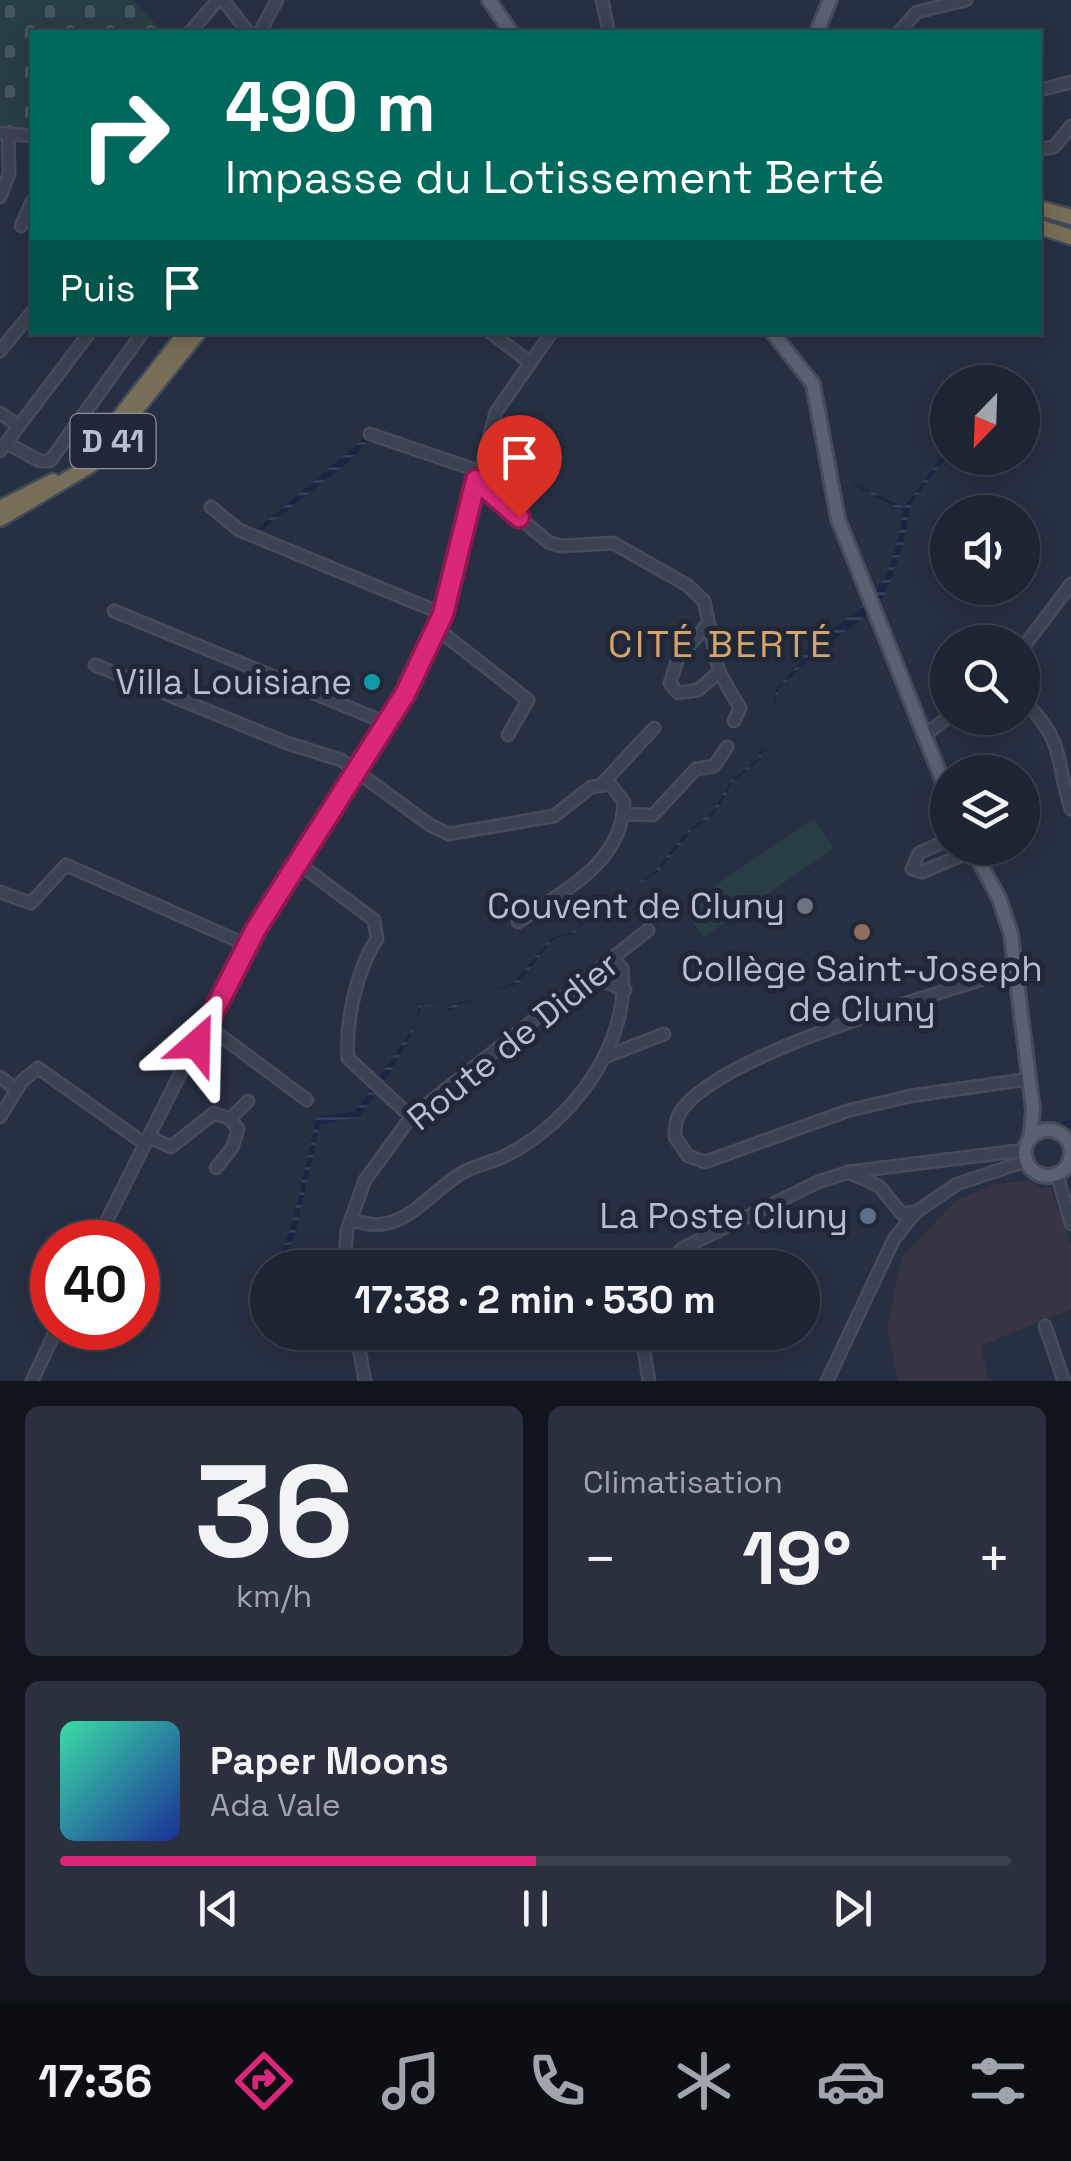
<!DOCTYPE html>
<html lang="fr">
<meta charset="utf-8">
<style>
body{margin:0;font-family:"Space Grotesk",sans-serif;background:#2a303e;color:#f1f3f6;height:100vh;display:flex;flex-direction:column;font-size:38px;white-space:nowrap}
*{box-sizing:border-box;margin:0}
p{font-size:32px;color:#a0a4ac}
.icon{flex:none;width:55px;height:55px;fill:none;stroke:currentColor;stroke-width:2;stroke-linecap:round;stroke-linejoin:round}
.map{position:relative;height:1381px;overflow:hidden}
.details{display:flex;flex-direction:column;gap:25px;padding:25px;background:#10141c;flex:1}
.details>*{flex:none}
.hud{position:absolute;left:30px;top:30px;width:1012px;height:305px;border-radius:0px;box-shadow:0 5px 25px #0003,0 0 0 2px #3b414d;background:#00695c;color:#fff;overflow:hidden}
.needle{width:65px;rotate:203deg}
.controls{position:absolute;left:930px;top:365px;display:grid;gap:20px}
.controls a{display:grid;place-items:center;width:110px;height:110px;border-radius:50%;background:#1d2432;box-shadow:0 5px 25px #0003,0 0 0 2px #3b414d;font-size:50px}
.speed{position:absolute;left:30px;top:1220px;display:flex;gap:20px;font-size:50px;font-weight:700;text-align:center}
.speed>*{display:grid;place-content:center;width:130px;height:130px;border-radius:50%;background:#1d2432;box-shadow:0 5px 25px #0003,0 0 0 2px #3b414d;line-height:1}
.speed .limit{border:15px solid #d22;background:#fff;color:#111}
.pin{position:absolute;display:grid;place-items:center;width:85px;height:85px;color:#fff;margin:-102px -42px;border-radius:50% 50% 50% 0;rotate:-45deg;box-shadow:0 0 10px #0007}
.pin .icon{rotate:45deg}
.me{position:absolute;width:110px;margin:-55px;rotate:25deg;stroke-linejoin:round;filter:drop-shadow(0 0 8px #0008)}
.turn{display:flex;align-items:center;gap:35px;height:210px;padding:0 30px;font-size:45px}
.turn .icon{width:130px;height:130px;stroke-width:2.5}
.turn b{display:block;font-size:70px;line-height:85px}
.then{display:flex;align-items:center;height:95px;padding:0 30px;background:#0003;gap:20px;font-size:38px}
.big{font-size:75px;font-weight:800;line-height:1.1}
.details .tile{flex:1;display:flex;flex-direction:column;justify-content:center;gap:15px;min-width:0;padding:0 35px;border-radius:15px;background:#2a303e}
.details .dial{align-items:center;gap:0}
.dial b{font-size:130px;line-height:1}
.song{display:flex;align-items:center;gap:30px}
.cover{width:120px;height:120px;border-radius:15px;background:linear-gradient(135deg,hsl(160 70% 55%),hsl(230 70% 35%))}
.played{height:10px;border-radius:5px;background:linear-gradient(90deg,#db2777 50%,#3b414d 50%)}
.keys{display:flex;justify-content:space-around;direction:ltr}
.heat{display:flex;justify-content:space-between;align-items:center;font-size:55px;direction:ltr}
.details .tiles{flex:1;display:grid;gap:25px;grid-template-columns:1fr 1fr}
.tile:last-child{grid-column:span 2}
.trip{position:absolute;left:250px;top:1250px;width:570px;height:100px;border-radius:50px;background:#1d2432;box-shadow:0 5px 25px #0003,0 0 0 2px #3b414d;font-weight:800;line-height:100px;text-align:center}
.menu{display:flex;height:160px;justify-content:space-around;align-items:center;background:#0c0e14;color:#a0a4ac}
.menu .icon{width:70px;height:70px}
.menu .current{color:#db2777}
.menu b{font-size:45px;color:#f1f3f6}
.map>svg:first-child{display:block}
.medical{fill:#373443}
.cemetery{fill:url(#cemetery-stones)}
.garden{fill:#293e44}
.water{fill:url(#water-rules)}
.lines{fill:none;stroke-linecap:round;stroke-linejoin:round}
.stream{stroke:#1a2641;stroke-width:2.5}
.minor-casing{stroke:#454c5c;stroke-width:15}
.major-casing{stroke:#454c5c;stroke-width:18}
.highway-casing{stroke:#434b5a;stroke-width:19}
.minor{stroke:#3b4352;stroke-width:10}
.major{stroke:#5a6272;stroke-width:12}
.highway{stroke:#786f59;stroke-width:14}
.route-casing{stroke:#8e194d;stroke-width:25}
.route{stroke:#db2777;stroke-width:18}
.culture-dot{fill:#0f9aa8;stroke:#202838;stroke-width:4}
.worship-dot{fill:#6b7280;stroke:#202838;stroke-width:4}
.education-dot{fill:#8d6e63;stroke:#202838;stroke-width:4}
.service-dot{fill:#5c6f8a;stroke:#202838;stroke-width:4}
.labels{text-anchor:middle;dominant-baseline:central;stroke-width:10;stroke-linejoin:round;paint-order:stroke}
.shield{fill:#202838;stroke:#8b91a0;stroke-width:2.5}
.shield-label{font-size:32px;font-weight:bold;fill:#b9becc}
.poi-label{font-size:35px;fill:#b9becc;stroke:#202838;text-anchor:end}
.street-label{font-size:35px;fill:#b9becc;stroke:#202838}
.neighbourhood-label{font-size:38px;letter-spacing:2.5px;fill:#d6a36a;stroke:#202838}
</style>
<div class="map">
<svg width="1071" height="1381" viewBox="0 0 1071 1381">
<defs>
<pattern id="cemetery-stones" width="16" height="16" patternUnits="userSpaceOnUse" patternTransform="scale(2.5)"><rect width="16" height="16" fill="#293e44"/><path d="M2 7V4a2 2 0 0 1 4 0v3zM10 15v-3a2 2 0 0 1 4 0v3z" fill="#46585e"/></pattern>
<pattern id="water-rules" width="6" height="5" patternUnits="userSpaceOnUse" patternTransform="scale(2.5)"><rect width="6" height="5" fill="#1a2641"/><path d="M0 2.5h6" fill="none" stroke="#39445b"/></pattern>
</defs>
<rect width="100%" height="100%" fill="#273043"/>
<polygon class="medical" points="1029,1180 1042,1189 1050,1186 1071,1244 1071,1309 981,1346 989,1381 898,1381 887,1330 901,1258 956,1201 992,1185"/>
<polygon class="cemetery" points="0,0 132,0 163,32 32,32 32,133 0,129"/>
<polygon class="garden" points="814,819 834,849 703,937 687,914 716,893 713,887"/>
<g class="water">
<polygon points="367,436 371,438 346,464 260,532 256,530"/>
<path d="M 947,449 L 947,456 L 911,504 L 903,546 L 885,595 L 864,618 L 814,654 L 779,689 L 760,760 L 733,782 L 713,816 L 691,831 L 658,872 L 592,912 L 573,935 L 560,936 L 550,943 L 518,984 L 488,992 L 450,1010 L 422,1005 C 414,1038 381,1089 359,1117 L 320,1125 L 295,1235 L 281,1266 L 276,1268 L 294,1217 L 317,1116 L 355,1112 L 416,1023 L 420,1003 L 444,1009 L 513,983 L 552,938 L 574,931 L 597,905 L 621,895 L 656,870 L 688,830 L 711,814 L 731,781 L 758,759 L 771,722 L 776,689 L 799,664 L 804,652 C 867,601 889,599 903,511 L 837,476 L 904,507 Z"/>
</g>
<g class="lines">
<polyline class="stream" points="1056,1126 1071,1121"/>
<g class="minor-casing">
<g id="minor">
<polyline points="223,0 248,32"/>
<polyline points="602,0 609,32"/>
<polyline points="190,32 218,0"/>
<polyline points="260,32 277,0"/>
<polyline points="899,32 917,12 966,0"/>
<polyline points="1040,90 1071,82"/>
<polyline points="0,133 32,136"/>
<polyline points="1040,149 1054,147 1071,126"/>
<polyline points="0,197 9,174 8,133"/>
<polyline points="21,226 32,201"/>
<polyline points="490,332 528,361"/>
<polyline points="0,351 32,312"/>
<polyline points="0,413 19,426"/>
<polyline points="370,434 479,471"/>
<polyline points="6,443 40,461 50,461 143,332"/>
<polyline points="0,451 90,332"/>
<polyline points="476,480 548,542 561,546 613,543 687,585 704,601 719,672 740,708 734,721"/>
<polyline points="211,507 239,530 443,614"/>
<polyline points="114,611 389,724"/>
<polyline points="707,625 678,658 670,683 678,693 698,690 719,672"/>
<polyline points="436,628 528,700 508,735"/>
<polyline points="1022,649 1071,584"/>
<path d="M 95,665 L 287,743 L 341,760 L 430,825 L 449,834 L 554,816 L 591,787 L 610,784 L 624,802 C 622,864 564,890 518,922"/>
<path d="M 1022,698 C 1068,747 1053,753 1071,809"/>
<polyline points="923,737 948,717"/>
<polyline points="604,782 654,728"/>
<polyline points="623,814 653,815 696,769 714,766 727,747"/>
<polyline points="948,840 919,853 912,869 922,872 974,850"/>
<path d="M 298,863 L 374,920 L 377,939 C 357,969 345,1022 348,1058 L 411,1117"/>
<polyline points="0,892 31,903 66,865 247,945"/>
<path d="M 1016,969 C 939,994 731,1049 683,1108 C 676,1117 675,1126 675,1137 L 688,1156 L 705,1162 L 847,1111 L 910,1096 L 1029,1079"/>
<polyline points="591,976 625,990"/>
<polyline points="206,1025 307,1100"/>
<polyline points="605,1057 664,1034"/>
<polyline points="0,1077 17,1090"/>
<polyline points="0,1117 22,1081 38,1068 145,1144"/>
<polyline points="149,1137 171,1147 214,1113 230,1119 248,1101"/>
<polyline points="216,1168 232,1148 238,1129 230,1119"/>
<polyline points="850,1173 879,1186 902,1214 915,1212"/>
<polyline points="1057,1174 1071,1224"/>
<path d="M 351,1219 C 398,1239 422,1200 457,1176 C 471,1166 491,1163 507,1155 C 573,1121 631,1043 622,968 L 613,959"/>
<polyline points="96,1242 229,976 405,694 443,614 496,412 552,332"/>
<polyline points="344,1268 347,1230 365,1180 411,1117 648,930"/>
<polyline points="663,1268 683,1248 818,1182 849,1172 1025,1150"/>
<polyline points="1045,1326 1064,1381"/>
<polyline points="356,1332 365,1381"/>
<polyline points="641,1332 649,1381"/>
<polyline points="32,1381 57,1328"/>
<polyline points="827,1381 894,1239 916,1212 957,1184 1026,1161"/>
</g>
</g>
<g class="major-casing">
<g id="major">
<polyline points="489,0 511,32"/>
<polyline points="817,32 830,0"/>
<polyline points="772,332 813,384 838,519 948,794"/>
<polyline points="972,848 999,898 1011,934 1033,1110 1030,1139"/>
<circle cx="1048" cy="1153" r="23"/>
</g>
</g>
<g class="highway-casing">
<g id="highway">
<polyline points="1040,208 1071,217"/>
<polyline points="1040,227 1071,237"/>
<polyline points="100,442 186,332"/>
<polyline points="0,508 53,481"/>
<polyline points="0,519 91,465 199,332"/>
</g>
</g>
<use href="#minor" class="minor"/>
<use href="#major" class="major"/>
<use href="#highway" class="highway"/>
</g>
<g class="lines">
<g class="route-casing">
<polyline id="route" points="197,1044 256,929 405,694 443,614 476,480 519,517"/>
</g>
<use href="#route" class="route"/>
</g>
<circle class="culture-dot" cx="372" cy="682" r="10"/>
<circle class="worship-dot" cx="805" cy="906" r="10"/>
<circle class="education-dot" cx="862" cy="932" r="10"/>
<circle class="service-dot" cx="868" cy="1216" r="10"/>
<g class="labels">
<rect class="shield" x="70.5" y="414" width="85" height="54" rx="8"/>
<g class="shield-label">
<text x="113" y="441">D 41</text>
</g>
<g class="poi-label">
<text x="352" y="682">Villa Louisiane</text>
<text x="785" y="906">Couvent de Cluny</text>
<text x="862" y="969" text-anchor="middle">Collège Saint-Joseph<tspan x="862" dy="40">de Cluny</tspan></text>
<text x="848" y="1216">La Poste Cluny</text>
</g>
<g class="street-label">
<text transform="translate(513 1041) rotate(-39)">Route de Didier</text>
</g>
<g class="neighbourhood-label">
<text x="721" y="644">CITÉ BERTÉ</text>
</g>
</g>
</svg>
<div class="controls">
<a><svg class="needle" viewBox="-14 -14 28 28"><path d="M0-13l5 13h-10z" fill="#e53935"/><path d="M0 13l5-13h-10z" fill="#a0a4ac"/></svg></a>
<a><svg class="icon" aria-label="sound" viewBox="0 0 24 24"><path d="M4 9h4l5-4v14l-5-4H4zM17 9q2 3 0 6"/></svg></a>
<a><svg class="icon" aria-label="search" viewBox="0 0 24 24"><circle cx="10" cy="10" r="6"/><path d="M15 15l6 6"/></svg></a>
<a><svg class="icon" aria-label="layers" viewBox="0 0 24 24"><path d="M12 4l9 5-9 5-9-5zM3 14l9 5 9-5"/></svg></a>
</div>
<div class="speed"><div class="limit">40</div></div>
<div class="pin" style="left:519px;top:517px;background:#d93025"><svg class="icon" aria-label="arrive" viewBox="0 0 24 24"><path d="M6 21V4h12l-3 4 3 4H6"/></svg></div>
<svg class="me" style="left:197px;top:1044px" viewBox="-20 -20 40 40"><path d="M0-17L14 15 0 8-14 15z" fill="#db2777" stroke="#fff" stroke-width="4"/></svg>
<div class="trip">17:38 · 2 min · 530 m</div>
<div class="hud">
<div class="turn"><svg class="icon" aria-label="right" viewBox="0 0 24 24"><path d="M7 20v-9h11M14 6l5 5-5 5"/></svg><div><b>490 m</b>Impasse du Lotissement Berté</div></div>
<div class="then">Puis<svg class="icon" aria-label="arrive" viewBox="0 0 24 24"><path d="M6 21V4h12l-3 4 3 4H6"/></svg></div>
</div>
</div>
<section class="details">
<div class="tiles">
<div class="tile dial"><b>36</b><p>km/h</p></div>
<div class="tile"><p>Climatisation</p>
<div class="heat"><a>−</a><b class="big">19°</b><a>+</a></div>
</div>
<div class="tile">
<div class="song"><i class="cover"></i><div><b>Paper Moons</b><p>Ada Vale</p></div></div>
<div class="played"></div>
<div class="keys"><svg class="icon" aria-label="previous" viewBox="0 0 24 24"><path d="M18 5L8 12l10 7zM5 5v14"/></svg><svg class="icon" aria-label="pause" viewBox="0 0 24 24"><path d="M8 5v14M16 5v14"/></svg><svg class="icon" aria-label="next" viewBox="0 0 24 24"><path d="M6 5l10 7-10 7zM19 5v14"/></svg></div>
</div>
</div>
</section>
<nav class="menu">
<b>17:36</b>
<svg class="icon current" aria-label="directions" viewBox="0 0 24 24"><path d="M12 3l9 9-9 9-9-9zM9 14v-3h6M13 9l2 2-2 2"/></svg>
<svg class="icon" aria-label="music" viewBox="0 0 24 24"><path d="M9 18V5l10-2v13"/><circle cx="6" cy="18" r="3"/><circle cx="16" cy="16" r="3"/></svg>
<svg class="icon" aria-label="phone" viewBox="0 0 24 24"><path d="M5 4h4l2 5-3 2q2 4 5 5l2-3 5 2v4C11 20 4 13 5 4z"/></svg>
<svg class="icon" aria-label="climate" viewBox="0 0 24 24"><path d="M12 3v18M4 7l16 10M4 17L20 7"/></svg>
<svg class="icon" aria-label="car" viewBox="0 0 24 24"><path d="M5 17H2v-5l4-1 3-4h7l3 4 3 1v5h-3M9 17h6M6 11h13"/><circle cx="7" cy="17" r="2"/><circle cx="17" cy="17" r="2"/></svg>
<svg class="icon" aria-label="filters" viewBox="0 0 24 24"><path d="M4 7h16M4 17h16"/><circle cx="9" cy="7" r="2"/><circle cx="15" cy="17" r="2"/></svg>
</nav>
